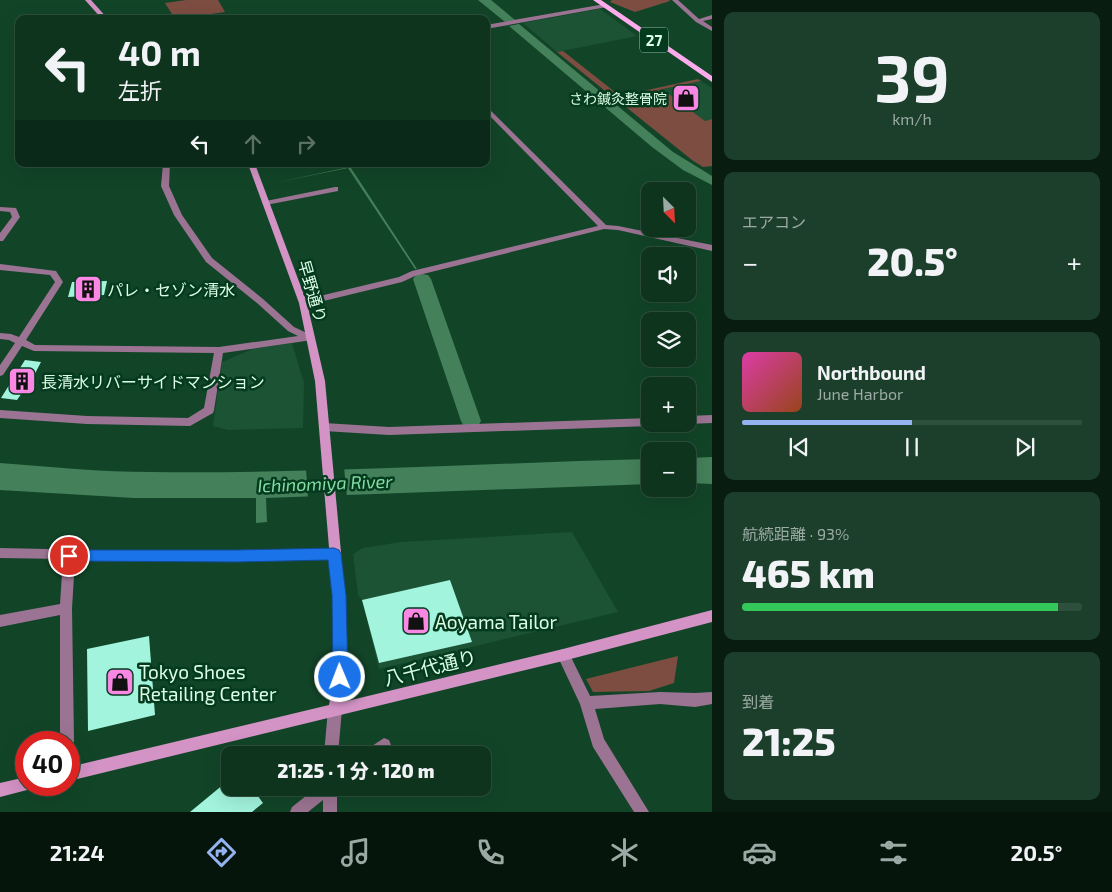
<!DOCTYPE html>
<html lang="ja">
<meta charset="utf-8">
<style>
body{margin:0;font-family:"Exo 2","Noto Sans JP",sans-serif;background:#1c3f2b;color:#f1f3f6;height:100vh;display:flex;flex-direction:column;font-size:19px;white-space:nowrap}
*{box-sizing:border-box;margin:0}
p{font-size:16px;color:#9baaa4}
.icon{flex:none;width:28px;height:28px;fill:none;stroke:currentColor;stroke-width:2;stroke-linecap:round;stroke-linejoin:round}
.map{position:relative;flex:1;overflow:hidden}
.sheet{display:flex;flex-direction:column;gap:12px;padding:12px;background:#081d10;width:400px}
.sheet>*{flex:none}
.top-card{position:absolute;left:15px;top:15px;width:475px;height:152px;border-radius:10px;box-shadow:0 5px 20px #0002,0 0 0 1px #2e4f3c;background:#0e341e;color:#f1f3f6;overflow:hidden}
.needle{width:32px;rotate:156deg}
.controls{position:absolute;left:641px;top:182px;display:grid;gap:10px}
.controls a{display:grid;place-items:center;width:55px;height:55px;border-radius:10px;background:#0e341e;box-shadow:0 5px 20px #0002,0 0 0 1px #2e4f3c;font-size:25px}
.speed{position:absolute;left:15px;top:731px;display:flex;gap:10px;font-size:25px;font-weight:700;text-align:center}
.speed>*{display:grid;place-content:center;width:65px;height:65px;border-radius:50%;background:#0e341e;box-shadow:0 5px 20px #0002,0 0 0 1px #2e4f3c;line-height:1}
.speed .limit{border:8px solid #d22;background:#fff;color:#111}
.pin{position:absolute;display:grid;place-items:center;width:42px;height:42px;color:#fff;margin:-21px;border:2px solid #fff;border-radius:50%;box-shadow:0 1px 5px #0007}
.me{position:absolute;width:55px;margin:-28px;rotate:359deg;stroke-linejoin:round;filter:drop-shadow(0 0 4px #0008)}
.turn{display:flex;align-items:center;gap:18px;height:105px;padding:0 20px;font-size:22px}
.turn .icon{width:65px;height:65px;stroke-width:2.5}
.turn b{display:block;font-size:35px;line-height:42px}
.lanes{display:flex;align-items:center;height:48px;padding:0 20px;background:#0003;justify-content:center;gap:25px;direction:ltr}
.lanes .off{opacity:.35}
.big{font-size:38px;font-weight:800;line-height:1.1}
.sheet .card{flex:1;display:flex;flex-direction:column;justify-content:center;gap:8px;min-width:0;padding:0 18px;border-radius:10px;background:#1c3f2b}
.sheet .dial{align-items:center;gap:0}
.dial b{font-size:65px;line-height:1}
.song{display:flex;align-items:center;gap:15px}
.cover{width:60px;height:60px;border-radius:8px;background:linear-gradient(135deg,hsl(320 70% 55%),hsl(20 70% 35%))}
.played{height:5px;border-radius:2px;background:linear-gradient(90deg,#95b2f1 50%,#2e4f3c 50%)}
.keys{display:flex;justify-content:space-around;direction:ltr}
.heat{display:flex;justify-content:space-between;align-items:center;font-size:28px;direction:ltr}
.charge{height:8px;border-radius:4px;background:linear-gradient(90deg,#34c759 93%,#2e4f3c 0)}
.trip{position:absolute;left:221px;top:746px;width:270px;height:50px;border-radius:10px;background:#0e341e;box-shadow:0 5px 20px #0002,0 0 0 1px #2e4f3c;font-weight:800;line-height:50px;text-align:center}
.menu{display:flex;height:80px;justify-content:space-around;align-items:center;background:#06150c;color:#9baaa4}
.menu .icon{width:35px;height:35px}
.menu .on{color:#95b2f1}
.menu b{font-size:22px;color:#f1f3f6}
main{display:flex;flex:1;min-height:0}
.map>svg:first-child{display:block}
.built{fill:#1b5334}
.green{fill:#7d4d41}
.water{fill:#44805a}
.pier{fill:#124528}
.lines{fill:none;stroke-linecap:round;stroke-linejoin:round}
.canal{fill:#44805a;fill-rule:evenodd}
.building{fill:#a2f4dd}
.street{fill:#9c7493;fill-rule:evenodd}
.secondary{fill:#d393c5;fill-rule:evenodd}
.primary{fill:#fdabec;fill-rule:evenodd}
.route{fill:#1a73e8;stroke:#114b97}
.labels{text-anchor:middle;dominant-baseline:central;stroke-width:5;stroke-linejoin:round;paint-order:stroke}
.far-poi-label{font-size:14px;fill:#dcfde5;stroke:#043a1e;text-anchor:end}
.shield{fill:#043a1e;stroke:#9bc2a9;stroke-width:1}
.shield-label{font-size:15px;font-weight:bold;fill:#dcfde5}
.poi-label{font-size:16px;fill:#dcfde5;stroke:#043a1e;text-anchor:start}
.street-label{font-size:16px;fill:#dcfde5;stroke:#043a1e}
.water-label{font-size:18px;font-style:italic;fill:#86dda4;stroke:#043a1e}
.near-poi-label{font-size:19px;fill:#dcfde5;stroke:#043a1e;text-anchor:start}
.near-street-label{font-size:19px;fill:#dcfde5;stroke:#043a1e}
</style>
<main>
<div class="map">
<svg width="712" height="812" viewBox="0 0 712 812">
<rect width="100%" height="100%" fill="#124528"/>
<g class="built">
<polygon points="600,9 637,36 557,52 523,23"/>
<polygon points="701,81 712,88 712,119 705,121 662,89"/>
<polygon points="292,343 304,383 303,428 228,430 213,426 222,362 253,349"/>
<polygon points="572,532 618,612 379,669 362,600 358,595 353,554 363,548 401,542"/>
</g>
<g class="green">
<polygon points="186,0 218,0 225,12 175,19 165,3"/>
<polygon points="612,0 669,0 670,1 635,12 610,2"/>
<polygon points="563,51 620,96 698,79 701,81 615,99 557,52"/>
<polygon points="662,89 705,121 712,119 712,166 703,167 692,160 616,99"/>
<polygon points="678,656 674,683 649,691 593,692 586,679"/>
</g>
<g class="water">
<polygon points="478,0 491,0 515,20 505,22"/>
<polygon points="519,24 673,152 712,176 712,185 683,170 652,147 509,26"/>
<polygon points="363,164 368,164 351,168 417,269 415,269 348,168 274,183"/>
<polygon points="712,457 712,484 688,483 688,458"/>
<path d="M 650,459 L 650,484 L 266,498 L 267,522 L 256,523 L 256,498 L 134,498 L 0,490 L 0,463 C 50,467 101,472 151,472 C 317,474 484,463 650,459 Z"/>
</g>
<polygon class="pier" points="344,467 347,497 308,499 306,469"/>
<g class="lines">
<polygon class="canal" points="422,274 428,275 431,279 481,421 478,426 471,429 464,426 461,421 413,279 416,275"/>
</g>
<g class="building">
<polygon points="107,281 104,295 68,297 72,282"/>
<polygon points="25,360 41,362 27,389 24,390 17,400 1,398"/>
<polygon points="450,580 472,642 379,663 362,600"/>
<polygon points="149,636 155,715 88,731 87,649"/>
<polygon points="230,779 230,788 252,788 263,803 252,812 190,812"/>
</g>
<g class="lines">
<g class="street">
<polygon points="672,0 678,0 699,19 712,15 712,19 703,21 712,27 712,31 696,22"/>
<polygon points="605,4 607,5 607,7 486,29 486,25"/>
<polygon points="486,106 606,225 618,226 712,245 712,251 618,230 604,229 415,276 402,282 303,306 300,305 299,303 303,300 399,277 412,271 598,226 486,112"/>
<polygon points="163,164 170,164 169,186 182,215 212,258 263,299 294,327 311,335 314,338 312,340 223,353 214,410 213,413 190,426 87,424 0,418 0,410 87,416 188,418 204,408 214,353 34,351 22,346 3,375 0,376 0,365 15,343 9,340 0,339 0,333 11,334 19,337 55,282 50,275 0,270 0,264 56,271 63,282 26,340 35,345 219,347 298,336 288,331 257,303 206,262 174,215 161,186"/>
<polygon points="335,187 338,187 338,191 266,205 262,203 266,201"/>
<polygon points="0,207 16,208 20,217 3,241 0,241 0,233 12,217 10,212 0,211"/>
<polygon points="712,415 712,423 688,424 688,416"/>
<polygon points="650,418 650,424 654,424 650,426 389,435 324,431 320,430 319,427 320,424 324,423 389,427"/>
<polygon points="0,548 141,551 334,549 338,550 340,554 338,558 334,559 141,561 75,560 72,608 74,742 72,747 69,748 69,742 60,742 60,615 0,627 0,615 60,604 63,559 0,558"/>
<polygon points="563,649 568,651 590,696 660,692 695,693 712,692 712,704 695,707 660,704 595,709 604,739 649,812 634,812 593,747 580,704 557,655 558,651"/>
<polygon points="335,702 340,704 342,709 338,755 324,755 328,709 330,704"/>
<path d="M 384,738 L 389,740 L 391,745 C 386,757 375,755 364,755 L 366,750 Z"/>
<polygon points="316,788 337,788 337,812 323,812 323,800 308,812 290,812 292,807"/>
</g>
<g class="secondary">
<polygon points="85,0 91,0 108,19 102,19"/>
<polygon points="248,164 255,164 307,303 325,381 345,595 346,677 343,702 563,649 712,610 712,622 563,661 69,781 69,767 329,705 334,677 333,595 315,381 299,303"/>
<polygon points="26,777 26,785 33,785 31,789 0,797 0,783"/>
</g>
<polygon class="primary" points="593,0 601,0 712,76 712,82"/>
</g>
<polygon class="route" points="334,548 339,550 341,554 346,595 348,677 346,682 340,684 335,682 333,677 332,595 328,560 238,562 69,561 64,560 62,556 64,552 69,550 238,550"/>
<defs>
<g id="shop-square" transform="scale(1.4375)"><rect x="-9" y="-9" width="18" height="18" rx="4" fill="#fb87e5" stroke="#043a1e"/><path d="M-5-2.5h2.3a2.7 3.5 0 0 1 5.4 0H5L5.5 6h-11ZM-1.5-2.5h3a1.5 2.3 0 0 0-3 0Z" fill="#111"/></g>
<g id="building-square" transform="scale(1.4375)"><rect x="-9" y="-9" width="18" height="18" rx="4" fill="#fb87e5" stroke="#043a1e"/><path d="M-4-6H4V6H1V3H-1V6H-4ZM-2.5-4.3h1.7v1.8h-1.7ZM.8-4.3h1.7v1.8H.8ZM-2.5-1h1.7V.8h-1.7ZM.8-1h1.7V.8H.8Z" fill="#111"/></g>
</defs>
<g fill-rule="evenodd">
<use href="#shop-square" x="686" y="98"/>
<use href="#building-square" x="88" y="289"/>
<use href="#building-square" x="22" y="381"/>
<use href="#shop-square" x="416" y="621"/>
<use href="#shop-square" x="120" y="682"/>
</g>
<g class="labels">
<g class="far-poi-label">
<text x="667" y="98">さわ鍼灸整骨院</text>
</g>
<rect class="shield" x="640" y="27.5" width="28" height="25" rx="4"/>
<g class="shield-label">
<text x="654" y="40">27</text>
</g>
<g class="poi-label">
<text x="107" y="289">パレ・セゾン清水</text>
<text x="41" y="381">長清水リバーサイドマンション</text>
</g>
<g class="street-label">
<text transform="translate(313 291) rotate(74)">早野通り</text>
</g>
<g class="water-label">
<text transform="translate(325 483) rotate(-2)">Ichinomiya River</text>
</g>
<g class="near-poi-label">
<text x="435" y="621">Aoyama Tailor</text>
<text x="139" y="671">Tokyo Shoes<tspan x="139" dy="22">Retailing Center</tspan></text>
</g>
<g class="near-street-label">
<text transform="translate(430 667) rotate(-14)">八千代通り</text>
</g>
</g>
</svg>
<div class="controls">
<a><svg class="needle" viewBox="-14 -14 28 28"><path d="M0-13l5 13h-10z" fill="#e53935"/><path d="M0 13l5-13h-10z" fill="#9baaa4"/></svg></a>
<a><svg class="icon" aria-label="sound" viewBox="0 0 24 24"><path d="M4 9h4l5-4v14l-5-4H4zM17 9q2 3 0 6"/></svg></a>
<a><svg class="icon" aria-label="layers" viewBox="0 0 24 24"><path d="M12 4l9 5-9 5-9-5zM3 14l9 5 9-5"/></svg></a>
<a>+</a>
<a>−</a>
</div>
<div class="speed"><div class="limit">40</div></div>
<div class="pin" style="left:69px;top:556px;background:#d93025"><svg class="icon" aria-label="arrive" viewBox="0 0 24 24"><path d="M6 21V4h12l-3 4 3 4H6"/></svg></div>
<svg class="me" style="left:340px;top:677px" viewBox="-20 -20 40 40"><circle r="17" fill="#1a73e8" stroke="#fff" stroke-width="3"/><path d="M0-11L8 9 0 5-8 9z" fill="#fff"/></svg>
<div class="trip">21:25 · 1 分 · 120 m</div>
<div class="top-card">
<div class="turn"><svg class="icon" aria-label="left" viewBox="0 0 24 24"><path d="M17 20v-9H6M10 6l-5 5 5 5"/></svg><div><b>40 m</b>左折</div></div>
<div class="lanes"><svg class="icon" aria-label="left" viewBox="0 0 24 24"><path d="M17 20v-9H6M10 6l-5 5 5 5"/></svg><svg class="icon off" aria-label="ahead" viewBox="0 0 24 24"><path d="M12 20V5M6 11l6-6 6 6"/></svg><svg class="icon off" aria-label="right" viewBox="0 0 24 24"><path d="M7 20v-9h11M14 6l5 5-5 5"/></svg></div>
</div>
</div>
<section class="sheet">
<div class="card dial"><b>39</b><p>km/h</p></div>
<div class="card"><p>エアコン</p>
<div class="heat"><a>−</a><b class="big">20.5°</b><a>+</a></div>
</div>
<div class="card">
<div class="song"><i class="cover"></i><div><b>Northbound</b><p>June Harbor</p></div></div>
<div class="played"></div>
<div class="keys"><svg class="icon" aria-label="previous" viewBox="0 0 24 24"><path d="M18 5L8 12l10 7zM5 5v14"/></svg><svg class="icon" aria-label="pause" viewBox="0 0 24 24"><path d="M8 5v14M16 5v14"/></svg><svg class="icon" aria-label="next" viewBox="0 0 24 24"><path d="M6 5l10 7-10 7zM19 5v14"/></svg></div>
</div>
<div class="card"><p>航続距離 · 93%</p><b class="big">465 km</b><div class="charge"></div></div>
<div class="card"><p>到着</p><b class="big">21:25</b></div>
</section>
</main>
<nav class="menu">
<b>21:24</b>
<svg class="icon on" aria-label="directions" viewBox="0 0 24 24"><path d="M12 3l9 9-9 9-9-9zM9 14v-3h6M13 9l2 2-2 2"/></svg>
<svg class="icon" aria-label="music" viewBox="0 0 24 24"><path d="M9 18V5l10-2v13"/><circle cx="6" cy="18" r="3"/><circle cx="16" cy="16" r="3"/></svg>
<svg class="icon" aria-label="phone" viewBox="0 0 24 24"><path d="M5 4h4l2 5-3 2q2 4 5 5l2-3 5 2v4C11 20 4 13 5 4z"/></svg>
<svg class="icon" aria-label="climate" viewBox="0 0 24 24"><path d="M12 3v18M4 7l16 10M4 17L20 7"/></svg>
<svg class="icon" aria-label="car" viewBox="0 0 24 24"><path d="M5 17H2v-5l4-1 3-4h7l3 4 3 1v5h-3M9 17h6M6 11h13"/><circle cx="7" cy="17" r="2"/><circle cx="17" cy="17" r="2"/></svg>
<svg class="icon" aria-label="filters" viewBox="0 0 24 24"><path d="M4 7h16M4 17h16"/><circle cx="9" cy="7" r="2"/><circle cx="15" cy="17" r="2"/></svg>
<b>20.5°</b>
</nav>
